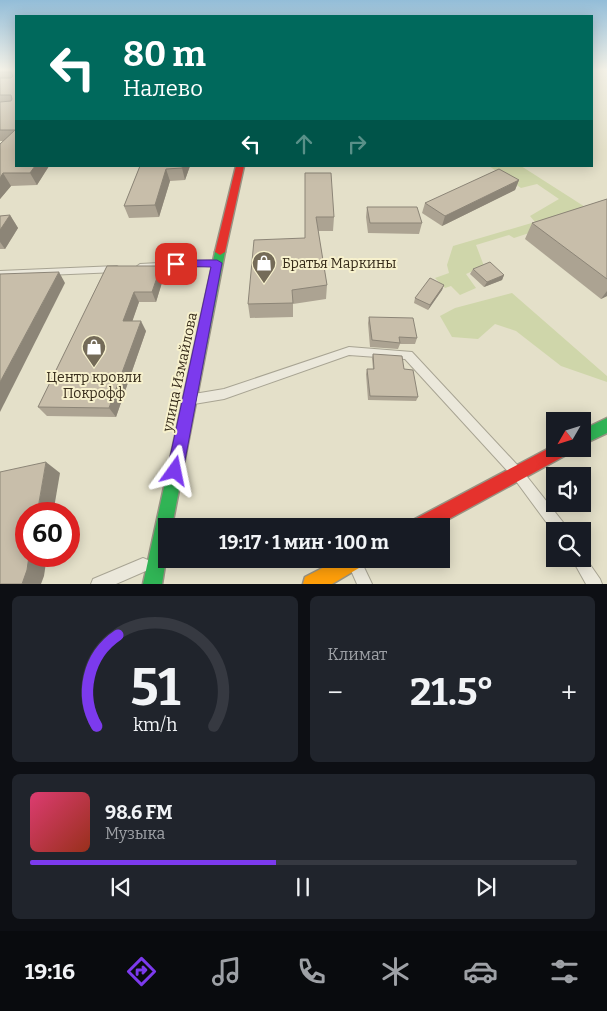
<!DOCTYPE html>
<html lang="ru">
<meta charset="utf-8">
<style>
body{margin:0;font-family:Bitter,serif;background:#20242c;color:#f1f3f6;height:100vh;display:flex;flex-direction:column;font-size:19px;white-space:nowrap}
*{box-sizing:border-box;margin:0}
p{font-size:16px;color:#9ea1a6}
.icon{flex:none;width:28px;height:28px;fill:none;stroke:currentColor;stroke-width:2;stroke-linecap:round;stroke-linejoin:round}
.map{position:relative;height:584px;overflow:hidden}
.drawer{display:flex;flex-direction:column;gap:12px;padding:12px;background:#0d0f14;flex:1}
.drawer>*{flex:none}
.guide{position:absolute;left:15px;top:15px;width:578px;height:152px;border-radius:0px;box-shadow:0 2px 12px #0003;background:#00695c;color:#fff;overflow:hidden}
.needle{width:32px;rotate:231deg}
.buttons{position:absolute;left:546px;top:412px;display:grid;gap:10px}
.buttons a{display:grid;place-items:center;width:45px;height:45px;border-radius:0px;background:#171b24;box-shadow:0 2px 12px #0003;font-size:25px}
.speed{position:absolute;left:15px;top:502px;display:flex;gap:10px;font-size:25px;font-weight:700;text-align:center}
.speed>*{display:grid;place-content:center;width:65px;height:65px;border-radius:50%;background:#171b24;box-shadow:0 2px 12px #0003;line-height:1}
.speed .limit{border:8px solid #d22;background:#fff;color:#111}
.pin{position:absolute;display:grid;place-items:center;width:42px;height:42px;color:#fff;margin:-21px;border-radius:10px;box-shadow:0 2px 8px #0006}
.me{position:absolute;width:55px;margin:-28px;rotate:12deg;stroke-linejoin:round;filter:drop-shadow(0 0 4px #0008)}
.turn{display:flex;align-items:center;gap:18px;height:105px;padding:0 25px;font-size:22px}
.turn .icon{width:65px;height:65px;stroke-width:2.5}
.turn b{display:block;font-size:35px;line-height:42px}
.lanes{display:flex;align-items:center;height:48px;padding:0 25px;background:#0003;justify-content:center;gap:25px;direction:ltr}
.lanes .off{opacity:.35}
.big{font-size:38px;font-weight:700;line-height:1.1}
.drawer .card{flex:1;display:flex;flex-direction:column;justify-content:center;gap:8px;min-width:0;padding:0 18px;border-radius:8px;background:#20242c}
.drawer .dial{align-items:center;gap:0}
.dial svg{height:130px;overflow:visible;fill:none;stroke:#363941;stroke-width:7;stroke-linecap:round;text-anchor:middle}
.dial text{fill:#f1f3f6;stroke:none}
.song{display:flex;align-items:center;gap:15px}
.cover{width:60px;height:60px;border-radius:8px;background:linear-gradient(135deg,hsl(340 70% 55%),hsl(10 70% 35%))}
.played{height:5px;border-radius:2px;background:linear-gradient(90deg,#7c3aed 45%,#363941 45%)}
.keys{display:flex;justify-content:space-around;direction:ltr}
.heat{display:flex;justify-content:space-between;align-items:center;font-size:28px;direction:ltr}
.drawer .tiles{flex:1;display:grid;gap:12px;grid-template-columns:1fr 1fr}
.card:last-child{grid-column:span 2}
.trip{position:absolute;left:158px;top:518px;width:292px;height:50px;border-radius:0px;background:#171b24;box-shadow:0 2px 12px #0003;font-weight:700;line-height:50px;text-align:center}
.dock{display:flex;height:80px;justify-content:space-around;align-items:center;background:#090b0e;color:#9ea1a6}
.dock .icon{width:35px;height:35px}
.dock .on{color:#7c3aed}
.dock b{font-size:22px;color:#f1f3f6}
.map>svg:first-child{display:block}
.green{fill:#cfd6aa}
.lines{fill:none;stroke-linecap:round;stroke-linejoin:round}
.lane-casing{stroke:#a8a493;stroke-width:2}
.fast-casing{stroke:#989383;stroke-width:3}
.slow-casing{stroke:#989383;stroke-width:3}
.jam-casing{stroke:#989383;stroke-width:3}
.lane{fill:#ebe8db;fill-rule:evenodd}
.fast{fill:#30b455;fill-rule:evenodd}
.slow{fill:#ff9f0a;fill-rule:evenodd}
.jam{fill:#e5322d;fill-rule:evenodd}
.wall{fill:#aca392}
.shaded-wall{fill:#8c8577}
.building{fill:#c8beaa;stroke:#8c8577}
.route{fill:#7c3aed;stroke:#51269a}
.labels{text-anchor:middle;dominant-baseline:central;stroke-width:4;stroke-linejoin:round;paint-order:stroke}
.poi-label{font-size:14px;fill:#372c1b;stroke:#f7f1cd;text-anchor:start}
.street-label{font-size:14px;fill:#372c1b;stroke:#f7f1cd}
</style>
<div class="map">
<svg width="607" height="584" viewBox="0 0 607 584">
<rect width="100%" height="100%" fill="#e4e0c9"/>
<g class="green">
<polygon points="489,166 521,166 593,212 514,238 509,235 476,245 484,266 466,274 476,288 460,295 451,286 445,288 435,278 449,273 447,265 453,246 535,222 530,216 559,199 537,184 521,188"/>
<polygon points="512,293 607,376 607,382 561,366 516,331 495,324 478,339 452,337 440,316 455,308"/>
</g>
<g class="lines">
<g class="lane-casing">
<g id="lane">
<polygon points="217,260 220,261 221,263 220,265 140,270 136,267 140,264"/>
<polygon points="117,266 121,269 117,272 0,277 0,271"/>
<polygon points="349,347 412,352 521,469 566,526 568,531 555,531 555,534 513,477 405,359 349,355 224,399 194,404 190,403 189,399 190,395 194,394 224,389"/>
<polygon points="582,553 600,579 602,584 586,584 572,559 582,559"/>
<polygon points="143,558 148,560 150,565 148,570 116,584 91,584 93,579"/>
<polygon points="357,561 362,563 372,584 357,584 350,568 352,563"/>
</g>
</g>
<g class="fast-casing">
<g id="fast">
<polygon points="220,249 225,252 172,526 166,526 166,559 162,584 143,584 215,252"/>
<polygon points="607,418 607,433 582,445 582,430"/>
</g>
</g>
<g class="slow-casing">
<polygon id="slow" points="340,559 367,559 364,565 332,584 303,584 305,577"/>
</g>
<g class="jam-casing">
<g id="jam">
<polygon points="236,166 244,166 225,252 220,255 215,252"/>
<polygon points="555,445 555,449 571,449 568,454 436,526 410,526 413,520"/>
</g>
</g>
<use href="#lane" class="lane"/>
<use href="#fast" class="fast"/>
<use href="#slow" class="slow"/>
<use href="#jam" class="jam"/>
</g>
<g class="wall">
<polygon points="0,69 16,69 16,166 49,166 37,185 11,186 0,199 3,141 0,141"/>
<polygon points="140,166 190,166 185,180 170,181 159,217 129,218 124,206"/>
<polygon points="305,173 334,217 333,231 318,231 327,285 326,299 293,304 293,317 250,318 248,304 305,238"/>
<polygon points="519,180 515,190 442,226 422,213 425,203"/>
<polygon points="607,199 607,296 601,299 525,239 532,223"/>
<polygon points="367,207 422,223 419,234 368,233 366,217"/>
<polygon points="10,215 18,228 5,249 0,249 0,216"/>
<polygon points="107,266 164,276 156,302 139,302 132,321 146,331 116,417 47,416 38,407"/>
<polygon points="473,269 504,275 502,280 484,287 470,274"/>
<polygon points="444,285 442,290 428,310 414,303 415,298"/>
<polygon points="369,317 417,338 415,344 400,344 398,349 370,347 368,323"/>
<polygon points="373,354 404,369 418,397 416,401 368,400 366,374 367,369 373,369 372,358"/>
</g>
<g class="shaded-wall">
<polygon points="35,166 49,166 37,185 30,173"/>
<polygon points="183,166 190,166 185,180 182,168"/>
<polygon points="166,169 170,181 159,217 155,205"/>
<polygon points="3,173 11,186 0,199 0,178"/>
<polygon points="519,180 515,190 442,226 445,216"/>
<polygon points="10,215 18,228 5,249 0,242 0,230"/>
<polygon points="161,266 164,276 156,302 152,292"/>
<polygon points="59,272 65,283 0,412 0,382"/>
<polygon points="504,275 502,280 484,287 487,282"/>
<polygon points="444,285 442,290 428,310 430,305"/>
<polygon points="607,291 607,296 601,299"/>
<polygon points="134,292 139,302 129,331 123,321"/>
<polygon points="141,321 146,331 116,417 109,408"/>
<polygon points="46,462 60,473 53,514 37,514"/>
<polygon points="29,556 47,556 44,576 41,584 22,584"/>
</g>
<g class="building">
<polygon points="0,69 16,69 16,166 35,166 30,173 3,173 0,178 0,144 15,130 0,130 0,102 11,101 12,99 11,95 0,95 0,78 11,78 13,76 11,72 0,72"/>
<polygon points="140,166 183,166 182,168 166,169 155,205 124,206"/>
<polygon points="499,169 519,180 445,216 425,203"/>
<polygon points="305,173 331,173 334,217 316,217 327,285 292,290 293,303 248,304 254,240 305,238"/>
<polygon points="607,199 607,279 532,223"/>
<polygon points="367,207 417,207 422,223 370,223"/>
<polygon points="10,215 0,230 0,216"/>
<polygon points="490,262 504,275 487,282 473,269"/>
<polygon points="107,266 161,266 152,292 134,292 123,321 141,321 109,408 38,407"/>
<polygon points="59,272 0,382 0,274"/>
<polygon points="430,278 444,285 430,305 415,298"/>
<polygon points="369,317 413,318 417,338 399,337 400,343 372,340"/>
<polygon points="373,354 402,356 404,369 413,370 418,397 370,396 367,369 374,369"/>
<polygon points="46,462 37,514 26,514 26,556 29,556 27,570 22,584 0,584 0,472"/>
</g>
<linearGradient id="sky" x2="0" y2="1"><stop stop-color="#93bdd8"/><stop offset="0.46" stop-color="#f3f1e7"/><stop offset="1" stop-color="#f3f1e7" stop-opacity="0"/></linearGradient>
<rect width="607" height="151" fill="url(#sky)"/>
<polygon class="route" points="176,260 217,260 222,263 183,471 181,477 175,479 169,477 167,471 211,267 172,266 171,264 172,261"/>
<defs>
<g id="shop-pin" transform="scale(1.25)"><path d="M0 17L-7.5 6A9.5 9.5 0 1 1 7.5 6Z" fill="#746b58" stroke="#f7f1cd"/><path d="M-5-2.5h2.3a2.7 3.5 0 0 1 5.4 0H5L5.5 6h-11ZM-1.5-2.5h3a1.5 2.3 0 0 0-3 0Z" fill="#fff"/></g>
</defs>
<g fill-rule="evenodd">
<use href="#shop-pin" x="264" y="263"/>
<use href="#shop-pin" x="94" y="347"/>
</g>
<g class="labels">
<g class="poi-label">
<text x="282" y="263">Братья Маркины</text>
<text x="94" y="377" text-anchor="middle">Центр кровли<tspan x="94" dy="16">Покрофф</tspan></text>
</g>
<g class="street-label">
<text transform="translate(180 372) rotate(-78)">улица Измайлова</text>
</g>
</g>
</svg>
<div class="buttons">
<a><svg class="needle" viewBox="-14 -14 28 28"><path d="M0-13l5 13h-10z" fill="#e53935"/><path d="M0 13l5-13h-10z" fill="#9ea1a6"/></svg></a>
<a><svg class="icon" aria-label="sound" viewBox="0 0 24 24"><path d="M4 9h4l5-4v14l-5-4H4zM17 9q2 3 0 6"/></svg></a>
<a><svg class="icon" aria-label="search" viewBox="0 0 24 24"><circle cx="10" cy="10" r="6"/><path d="M15 15l6 6"/></svg></a>
</div>
<div class="speed"><div class="limit">60</div></div>
<div class="pin" style="left:176px;top:264px;background:#d93025"><svg class="icon" aria-label="arrive" viewBox="0 0 24 24"><path d="M6 21V4h12l-3 4 3 4H6"/></svg></div>
<svg class="me" style="left:175px;top:471px" viewBox="-20 -20 40 40"><path d="M0-17L14 15 0 8-14 15z" fill="#7c3aed" stroke="#fff" stroke-width="4"/></svg>
<div class="trip">19:17 · 1 мин · 100 m</div>
<div class="guide">
<div class="turn"><svg class="icon" aria-label="left" viewBox="0 0 24 24"><path d="M17 20v-9H6M10 6l-5 5 5 5"/></svg><div><b>80 m</b>Налево</div></div>
<div class="lanes"><svg class="icon" aria-label="left" viewBox="0 0 24 24"><path d="M17 20v-9H6M10 6l-5 5 5 5"/></svg><svg class="icon off" aria-label="ahead" viewBox="0 0 24 24"><path d="M12 20V5M6 11l6-6 6 6"/></svg><svg class="icon off" aria-label="right" viewBox="0 0 24 24"><path d="M7 20v-9h11M14 6l5 5-5 5"/></svg></div>
</div>
</div>
<section class="drawer">
<div class="tiles">
<div class="card dial"><svg viewBox="0 0 100 80">
<path d="M14 69A42 42 0 1 1 86 69"/>
<path d="M14 69A42 42 0 0 1 27 13" stroke="#7c3aed"/>
<text x="50" y="56" font-size="32" font-weight="700">51</text>
<text x="50" y="72" font-size="11">km/h</text>
</svg></div>
<div class="card"><p>Климат</p>
<div class="heat"><a>−</a><b class="big">21.5°</b><a>+</a></div>
</div>
<div class="card">
<div class="song"><i class="cover"></i><div><b>98.6 FM</b><p>Музыка</p></div></div>
<div class="played"></div>
<div class="keys"><svg class="icon" aria-label="previous" viewBox="0 0 24 24"><path d="M18 5L8 12l10 7zM5 5v14"/></svg><svg class="icon" aria-label="pause" viewBox="0 0 24 24"><path d="M8 5v14M16 5v14"/></svg><svg class="icon" aria-label="next" viewBox="0 0 24 24"><path d="M6 5l10 7-10 7zM19 5v14"/></svg></div>
</div>
</div>
</section>
<nav class="dock">
<b>19:16</b>
<svg class="icon on" aria-label="directions" viewBox="0 0 24 24"><path d="M12 3l9 9-9 9-9-9zM9 14v-3h6M13 9l2 2-2 2"/></svg>
<svg class="icon" aria-label="music" viewBox="0 0 24 24"><path d="M9 18V5l10-2v13"/><circle cx="6" cy="18" r="3"/><circle cx="16" cy="16" r="3"/></svg>
<svg class="icon" aria-label="phone" viewBox="0 0 24 24"><path d="M5 4h4l2 5-3 2q2 4 5 5l2-3 5 2v4C11 20 4 13 5 4z"/></svg>
<svg class="icon" aria-label="climate" viewBox="0 0 24 24"><path d="M12 3v18M4 7l16 10M4 17L20 7"/></svg>
<svg class="icon" aria-label="car" viewBox="0 0 24 24"><path d="M5 17H2v-5l4-1 3-4h7l3 4 3 1v5h-3M9 17h6M6 11h13"/><circle cx="7" cy="17" r="2"/><circle cx="17" cy="17" r="2"/></svg>
<svg class="icon" aria-label="filters" viewBox="0 0 24 24"><path d="M4 7h16M4 17h16"/><circle cx="9" cy="7" r="2"/><circle cx="15" cy="17" r="2"/></svg>
</nav>
